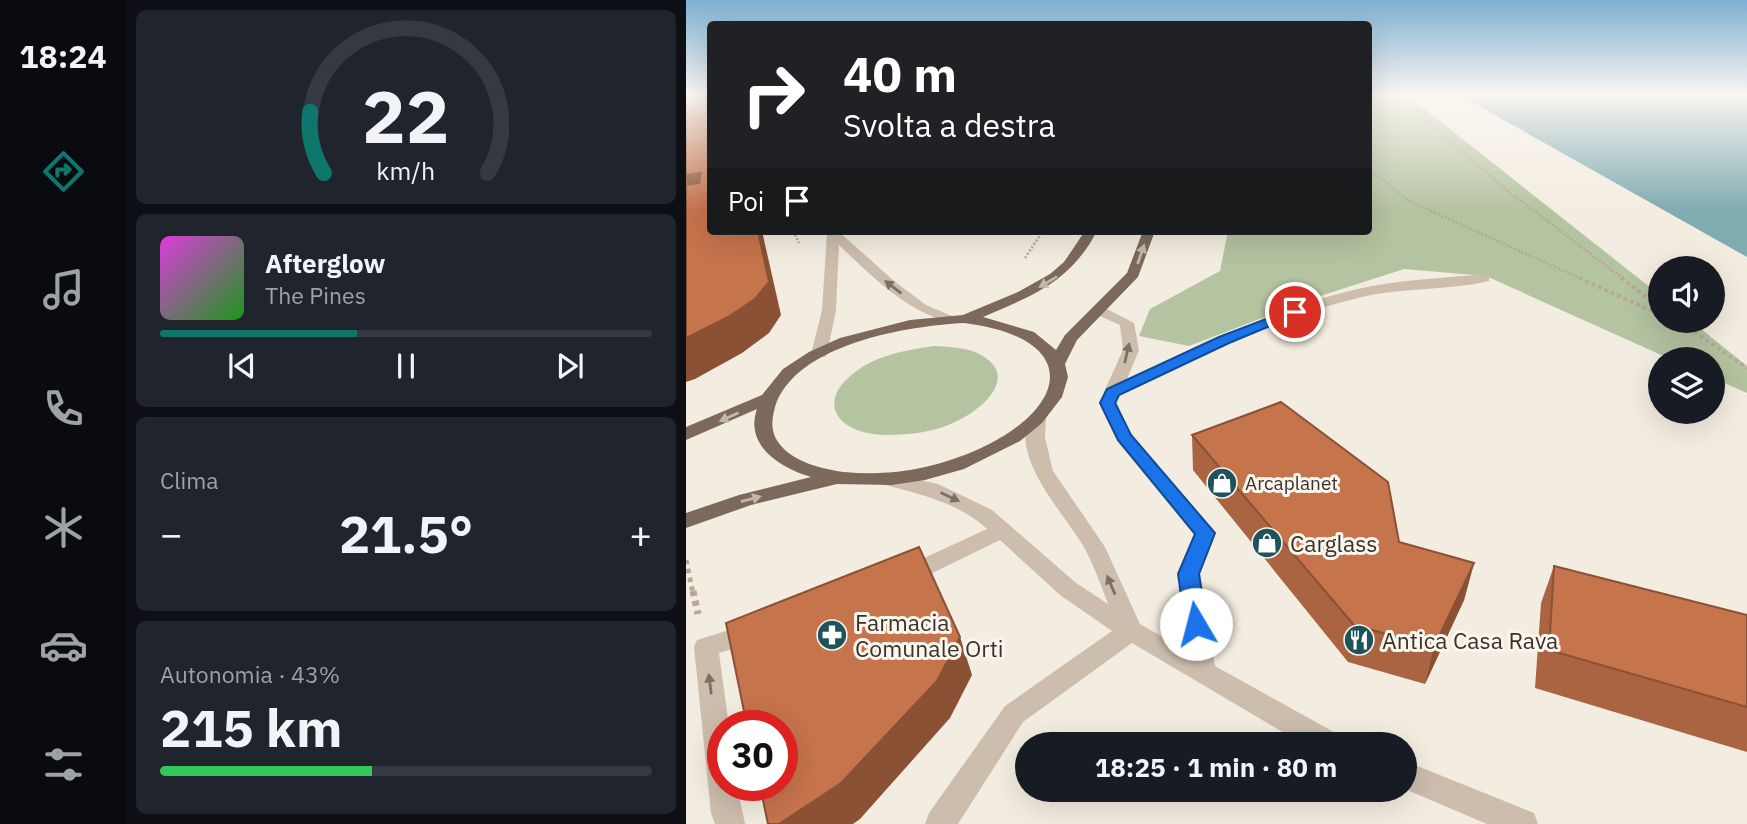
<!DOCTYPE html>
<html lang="it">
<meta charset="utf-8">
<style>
body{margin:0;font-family:"IBM Plex Sans",sans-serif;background:#20242c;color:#f1f3f6;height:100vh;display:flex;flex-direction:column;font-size:26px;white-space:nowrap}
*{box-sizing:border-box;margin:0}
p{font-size:23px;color:#9ea1a6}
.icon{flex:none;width:38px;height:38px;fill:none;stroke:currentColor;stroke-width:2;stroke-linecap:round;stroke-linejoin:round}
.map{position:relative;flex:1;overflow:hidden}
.side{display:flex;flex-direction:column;gap:10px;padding:10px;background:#0d0f14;width:560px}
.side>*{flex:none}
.top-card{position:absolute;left:21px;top:21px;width:665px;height:214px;border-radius:7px;box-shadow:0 7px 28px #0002;background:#202124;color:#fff;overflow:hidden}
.tools{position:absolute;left:962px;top:256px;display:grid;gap:14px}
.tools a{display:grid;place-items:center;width:77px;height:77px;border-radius:50%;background:#171b24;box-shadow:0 7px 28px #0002;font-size:35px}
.speed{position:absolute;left:21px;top:710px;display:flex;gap:14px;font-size:35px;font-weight:700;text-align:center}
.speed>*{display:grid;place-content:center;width:91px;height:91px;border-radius:50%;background:#171b24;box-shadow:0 7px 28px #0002;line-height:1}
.speed .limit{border:10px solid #d22;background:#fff;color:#111}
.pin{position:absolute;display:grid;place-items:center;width:60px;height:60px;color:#fff;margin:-30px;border:4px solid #fff;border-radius:50%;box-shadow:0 2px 7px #0007}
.me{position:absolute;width:77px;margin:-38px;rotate:352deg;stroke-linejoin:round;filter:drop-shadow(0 0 5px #0008)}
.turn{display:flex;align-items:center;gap:24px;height:147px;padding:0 21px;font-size:32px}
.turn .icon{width:91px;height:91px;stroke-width:2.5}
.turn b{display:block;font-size:49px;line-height:60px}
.then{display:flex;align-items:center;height:66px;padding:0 21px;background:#0003;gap:14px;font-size:26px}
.big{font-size:52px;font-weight:700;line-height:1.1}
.side .tile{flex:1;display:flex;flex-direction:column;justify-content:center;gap:10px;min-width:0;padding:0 24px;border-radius:10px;background:#20242c}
.side .dial{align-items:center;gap:0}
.dial svg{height:182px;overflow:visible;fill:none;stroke:#363941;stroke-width:7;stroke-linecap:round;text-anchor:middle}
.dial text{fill:#f1f3f6;stroke:none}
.song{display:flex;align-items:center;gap:21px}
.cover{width:84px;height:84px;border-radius:10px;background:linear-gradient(135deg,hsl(300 70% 55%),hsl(120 70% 35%))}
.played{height:7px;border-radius:4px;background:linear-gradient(90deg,#0f766e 40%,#363941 40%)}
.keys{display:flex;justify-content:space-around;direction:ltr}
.heat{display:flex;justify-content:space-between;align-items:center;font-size:38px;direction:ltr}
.charge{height:10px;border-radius:5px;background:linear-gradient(90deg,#34c759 43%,#363941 0)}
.trip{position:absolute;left:329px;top:732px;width:402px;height:70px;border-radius:35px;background:#171b24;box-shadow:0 7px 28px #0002;font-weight:700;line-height:70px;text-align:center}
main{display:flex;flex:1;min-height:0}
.menu{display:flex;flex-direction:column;width:126px;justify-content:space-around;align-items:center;background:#090b0e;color:#9ea1a6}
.menu .icon{width:49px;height:49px}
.menu .on{color:#0f766e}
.menu b{font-size:32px;color:#f1f3f6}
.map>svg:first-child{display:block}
.green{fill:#b4c3a0}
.water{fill:#7fabb1}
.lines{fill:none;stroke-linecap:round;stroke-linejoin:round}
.path-far3{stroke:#b8a796;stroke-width:2.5;stroke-dasharray:2 2;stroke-linecap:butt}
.path-far2{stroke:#b8a796;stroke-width:3.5;stroke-dasharray:3.5 3.5;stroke-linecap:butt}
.path-far1{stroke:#b8a796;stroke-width:5;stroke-dasharray:4.5 4.5;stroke-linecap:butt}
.path{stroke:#b8a796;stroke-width:7;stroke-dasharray:5 5;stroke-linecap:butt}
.minor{fill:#ccbdac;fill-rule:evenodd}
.major{fill:#7c695c;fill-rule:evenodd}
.wall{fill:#aa6441}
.shaded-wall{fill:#8b5135}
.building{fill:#c6744c;stroke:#8b5135;stroke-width:2}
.oneway{fill:#c2b7ac}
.oneway2{fill:#7c7065}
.route{fill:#1a73e8;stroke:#114b97;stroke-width:2}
.labels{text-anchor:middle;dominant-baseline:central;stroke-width:6;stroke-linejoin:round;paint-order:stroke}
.poi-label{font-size:19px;fill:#3a312b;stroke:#fbf6ed;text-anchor:start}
.near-poi-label{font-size:23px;fill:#3a312b;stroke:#fbf6ed;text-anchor:start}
</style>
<main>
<nav class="menu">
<b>18:24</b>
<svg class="icon on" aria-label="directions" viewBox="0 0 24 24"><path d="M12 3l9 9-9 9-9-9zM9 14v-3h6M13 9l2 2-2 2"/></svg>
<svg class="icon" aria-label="music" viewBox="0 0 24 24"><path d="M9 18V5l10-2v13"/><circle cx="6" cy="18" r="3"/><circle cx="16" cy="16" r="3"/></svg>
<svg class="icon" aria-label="phone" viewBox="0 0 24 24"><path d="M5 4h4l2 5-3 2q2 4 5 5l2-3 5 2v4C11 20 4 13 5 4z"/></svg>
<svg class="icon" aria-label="climate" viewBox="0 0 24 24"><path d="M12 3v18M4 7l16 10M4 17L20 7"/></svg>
<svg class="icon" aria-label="car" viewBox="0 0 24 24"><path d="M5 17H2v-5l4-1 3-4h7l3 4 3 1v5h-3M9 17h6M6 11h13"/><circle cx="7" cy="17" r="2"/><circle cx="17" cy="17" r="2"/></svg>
<svg class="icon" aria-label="filters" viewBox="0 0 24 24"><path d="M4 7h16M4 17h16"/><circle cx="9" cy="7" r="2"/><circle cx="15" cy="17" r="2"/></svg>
</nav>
<section class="side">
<div class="tile dial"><svg viewBox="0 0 100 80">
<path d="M14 69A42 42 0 1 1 86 69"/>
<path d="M14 69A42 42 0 0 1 8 42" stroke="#0f766e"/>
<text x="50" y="56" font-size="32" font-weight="700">22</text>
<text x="50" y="72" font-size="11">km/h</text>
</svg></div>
<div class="tile">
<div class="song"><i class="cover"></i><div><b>Afterglow</b><p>The Pines</p></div></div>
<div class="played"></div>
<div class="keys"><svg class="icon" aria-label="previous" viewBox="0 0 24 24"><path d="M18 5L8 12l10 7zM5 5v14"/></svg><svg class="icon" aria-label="pause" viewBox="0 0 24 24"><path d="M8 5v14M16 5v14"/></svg><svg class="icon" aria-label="next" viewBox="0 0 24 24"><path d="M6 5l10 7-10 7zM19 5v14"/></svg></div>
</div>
<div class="tile"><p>Clima</p>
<div class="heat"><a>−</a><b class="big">21.5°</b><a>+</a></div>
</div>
<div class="tile"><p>Autonomia · 43%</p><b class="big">215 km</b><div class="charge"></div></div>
</section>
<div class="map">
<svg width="1061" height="824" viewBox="0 0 1061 824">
<rect width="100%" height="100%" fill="#f3ece0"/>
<g class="green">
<polygon points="683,96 722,96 975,296 975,320 1004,320 1061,366 1061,393 1027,378 1027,359 984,359 800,276 718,269 628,298 503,346 453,336 464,309 534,271 542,231 682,231"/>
<path d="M 248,346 C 264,347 281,347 295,355 C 333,376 298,408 273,420 C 251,432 225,435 200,435 C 153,435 126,402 172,370 C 194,354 222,350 248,346 Z"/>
</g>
<polygon class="water" points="775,96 1061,96 1061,257"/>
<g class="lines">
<g class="path-far3">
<polyline points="712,96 819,189 938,279"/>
<polyline points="682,168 723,201 896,279"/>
<polyline points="107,231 113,243"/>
<polyline points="339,258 357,231"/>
</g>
<g class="path-far2">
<polyline points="893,278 975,315"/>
<polyline points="935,278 975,308"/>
<polyline points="991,320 1061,368"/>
</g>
<polyline class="path-far1" points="0,560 7,593"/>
<polyline class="path" points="7,591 12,614"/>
<g class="minor">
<path d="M 139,231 L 152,231 L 208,281 L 240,305 L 273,319 L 266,323 C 219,311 187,277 153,245 L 150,310 L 141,354 L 139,357 L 127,357 L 125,354 L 136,310 L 141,234 Z"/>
<path d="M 798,274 L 803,275 L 803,281 C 761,291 718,287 676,297 C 591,317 512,358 434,395 L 431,403 L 445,435 L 530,533 L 514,574 L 529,666 L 653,735 L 657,744 L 617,744 L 446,643 L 337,722 L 272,824 L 239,824 L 243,813 L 319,706 L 426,631 L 374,595 L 314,540 L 228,582 L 220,585 L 212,582 L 209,576 L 212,570 L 301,529 C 272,502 230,493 192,483 L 189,478 L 192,473 L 199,472 L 252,484 L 306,510 L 390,583 L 422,604 C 415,585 408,566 399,549 C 380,515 321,456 345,414 L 357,414 L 360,418 L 359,438 L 367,471 L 419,547 L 454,624 L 501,651 L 492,574 L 508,534 L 431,441 L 413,403 L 437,350 L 434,325 L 407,313 L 405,310 L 407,307 L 417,307 L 448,323 L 453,350 L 441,379 C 520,343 600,303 686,286 C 723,279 761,278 798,274 Z"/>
<polygon points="66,623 75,626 78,633 75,640 33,653 43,726 37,726 37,786 51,786 59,824 29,824 25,813 8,647 11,640"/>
<polygon points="719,761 848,813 852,824 801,824 719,789"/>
</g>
<path class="major" d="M 399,231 L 411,231 C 384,282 348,295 297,317 L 348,332 L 370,350 L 379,335 L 441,273 L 457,231 L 469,231 L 452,277 L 391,340 L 379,364 L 382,377 L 376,397 L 356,423 L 334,441 L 278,469 L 239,480 L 206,485 L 151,484 L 65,505 L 0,528 L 0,513 L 53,495 L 125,477 C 95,468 58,446 71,409 L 0,440 L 0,427 L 76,395 L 97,369 L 123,352 L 154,338 L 224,320 L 277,315 L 332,292 L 364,274 L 378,262 ZM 278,323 C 392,337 388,405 293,449 C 251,468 204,477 158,472 C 136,469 106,462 92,442 C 84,431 86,419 89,407 C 109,344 221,326 278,323 Z"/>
</g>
<g class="wall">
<polygon points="506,435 713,542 788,563 778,600 739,684 662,662 507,470"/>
<polygon points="868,566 1061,615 1061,752 849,688 855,603"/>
</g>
<g class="shaded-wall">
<polygon points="15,173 24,198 0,205 0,175"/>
<polygon points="72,231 76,231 95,315 83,333 56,353 9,379 0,382 0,338"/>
<polygon points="788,563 778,600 739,684 748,647"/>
<polygon points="274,637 286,675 264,718 174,819 167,824 93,824"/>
</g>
<g class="building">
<polygon points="0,96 24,96 24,231 72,231 83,282 69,299 42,317 0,338 0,185 13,183 15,173 0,175"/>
<polygon points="595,402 702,482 713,542 788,563 748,647 668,625 506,435"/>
<polygon points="233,547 274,637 251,681 155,783 93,824 82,824 74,786 96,786 96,726 61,726 40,623"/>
<polygon points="868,566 1061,615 1061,707 863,650"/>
</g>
<defs><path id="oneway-solid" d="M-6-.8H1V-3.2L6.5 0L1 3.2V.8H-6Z" transform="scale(1.75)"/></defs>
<g class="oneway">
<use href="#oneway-solid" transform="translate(455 254) rotate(-71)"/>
<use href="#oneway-solid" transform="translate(362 282) rotate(149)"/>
<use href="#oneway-solid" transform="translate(43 417) rotate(156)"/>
<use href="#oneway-solid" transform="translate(65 499) rotate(-15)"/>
</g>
<g class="oneway2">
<use href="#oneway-solid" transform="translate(207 287) rotate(-142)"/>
<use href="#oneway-solid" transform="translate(441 353) rotate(-77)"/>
<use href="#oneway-solid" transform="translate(264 497) rotate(25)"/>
<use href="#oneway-solid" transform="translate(425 585) rotate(-113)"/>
<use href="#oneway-solid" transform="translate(24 684) rotate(-97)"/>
</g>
<linearGradient id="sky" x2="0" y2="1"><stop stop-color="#7eb0d2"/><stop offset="0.45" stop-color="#faf6f1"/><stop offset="1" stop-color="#faf6f1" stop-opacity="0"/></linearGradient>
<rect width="1061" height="211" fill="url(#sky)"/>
<polygon class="route" points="609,308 613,309 613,314 543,343 433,395 429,403 445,435 529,533 513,574 521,624 518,630 510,632 502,630 499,624 492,574 509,534 432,440 414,403 421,389 533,337"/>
<defs>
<g id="shop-disc" transform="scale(1.575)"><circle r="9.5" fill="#1f535c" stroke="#fbf6ed"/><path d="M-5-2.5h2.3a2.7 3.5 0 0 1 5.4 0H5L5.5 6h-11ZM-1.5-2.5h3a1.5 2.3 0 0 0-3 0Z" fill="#fff"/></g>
<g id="pharmacy-disc" transform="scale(1.575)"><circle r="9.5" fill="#1f535c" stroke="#fbf6ed"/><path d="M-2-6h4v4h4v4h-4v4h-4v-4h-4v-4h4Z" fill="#fff"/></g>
<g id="restaurant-disc" transform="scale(1.575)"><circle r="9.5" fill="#1f535c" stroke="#fbf6ed"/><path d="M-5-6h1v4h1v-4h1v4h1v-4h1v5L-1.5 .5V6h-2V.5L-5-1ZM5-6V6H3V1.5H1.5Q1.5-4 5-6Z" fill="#fff"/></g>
</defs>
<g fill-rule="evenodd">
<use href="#shop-disc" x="536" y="483"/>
<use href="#shop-disc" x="581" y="543"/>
<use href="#pharmacy-disc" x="146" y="635"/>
<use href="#restaurant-disc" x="673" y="640"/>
</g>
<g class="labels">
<g class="poi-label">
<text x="559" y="483">Arcaplanet</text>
</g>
<g class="near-poi-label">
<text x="604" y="543">Carglass</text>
<text x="169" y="622">Farmacia<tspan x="169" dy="26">Comunale Orti</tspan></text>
<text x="696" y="640">Antica Casa Rava</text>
</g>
</g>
</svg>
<div class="tools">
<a><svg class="icon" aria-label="sound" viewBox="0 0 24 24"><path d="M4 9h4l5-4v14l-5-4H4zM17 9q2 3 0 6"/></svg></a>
<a><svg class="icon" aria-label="layers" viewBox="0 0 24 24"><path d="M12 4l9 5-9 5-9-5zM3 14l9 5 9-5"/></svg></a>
</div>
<div class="speed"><div class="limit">30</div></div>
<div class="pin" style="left:609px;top:312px;background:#d93025"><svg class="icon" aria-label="arrive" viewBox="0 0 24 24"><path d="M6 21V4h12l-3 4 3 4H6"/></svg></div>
<svg class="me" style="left:510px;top:624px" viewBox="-20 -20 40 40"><circle r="19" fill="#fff"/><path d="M0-13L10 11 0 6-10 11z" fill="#1a73e8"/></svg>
<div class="trip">18:25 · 1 min · 80 m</div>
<div class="top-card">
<div class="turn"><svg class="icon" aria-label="right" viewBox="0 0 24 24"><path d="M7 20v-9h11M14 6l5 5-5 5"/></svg><div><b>40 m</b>Svolta a destra</div></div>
<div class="then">Poi<svg class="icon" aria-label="arrive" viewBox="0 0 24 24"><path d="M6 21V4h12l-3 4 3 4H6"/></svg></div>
</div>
</div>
</main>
